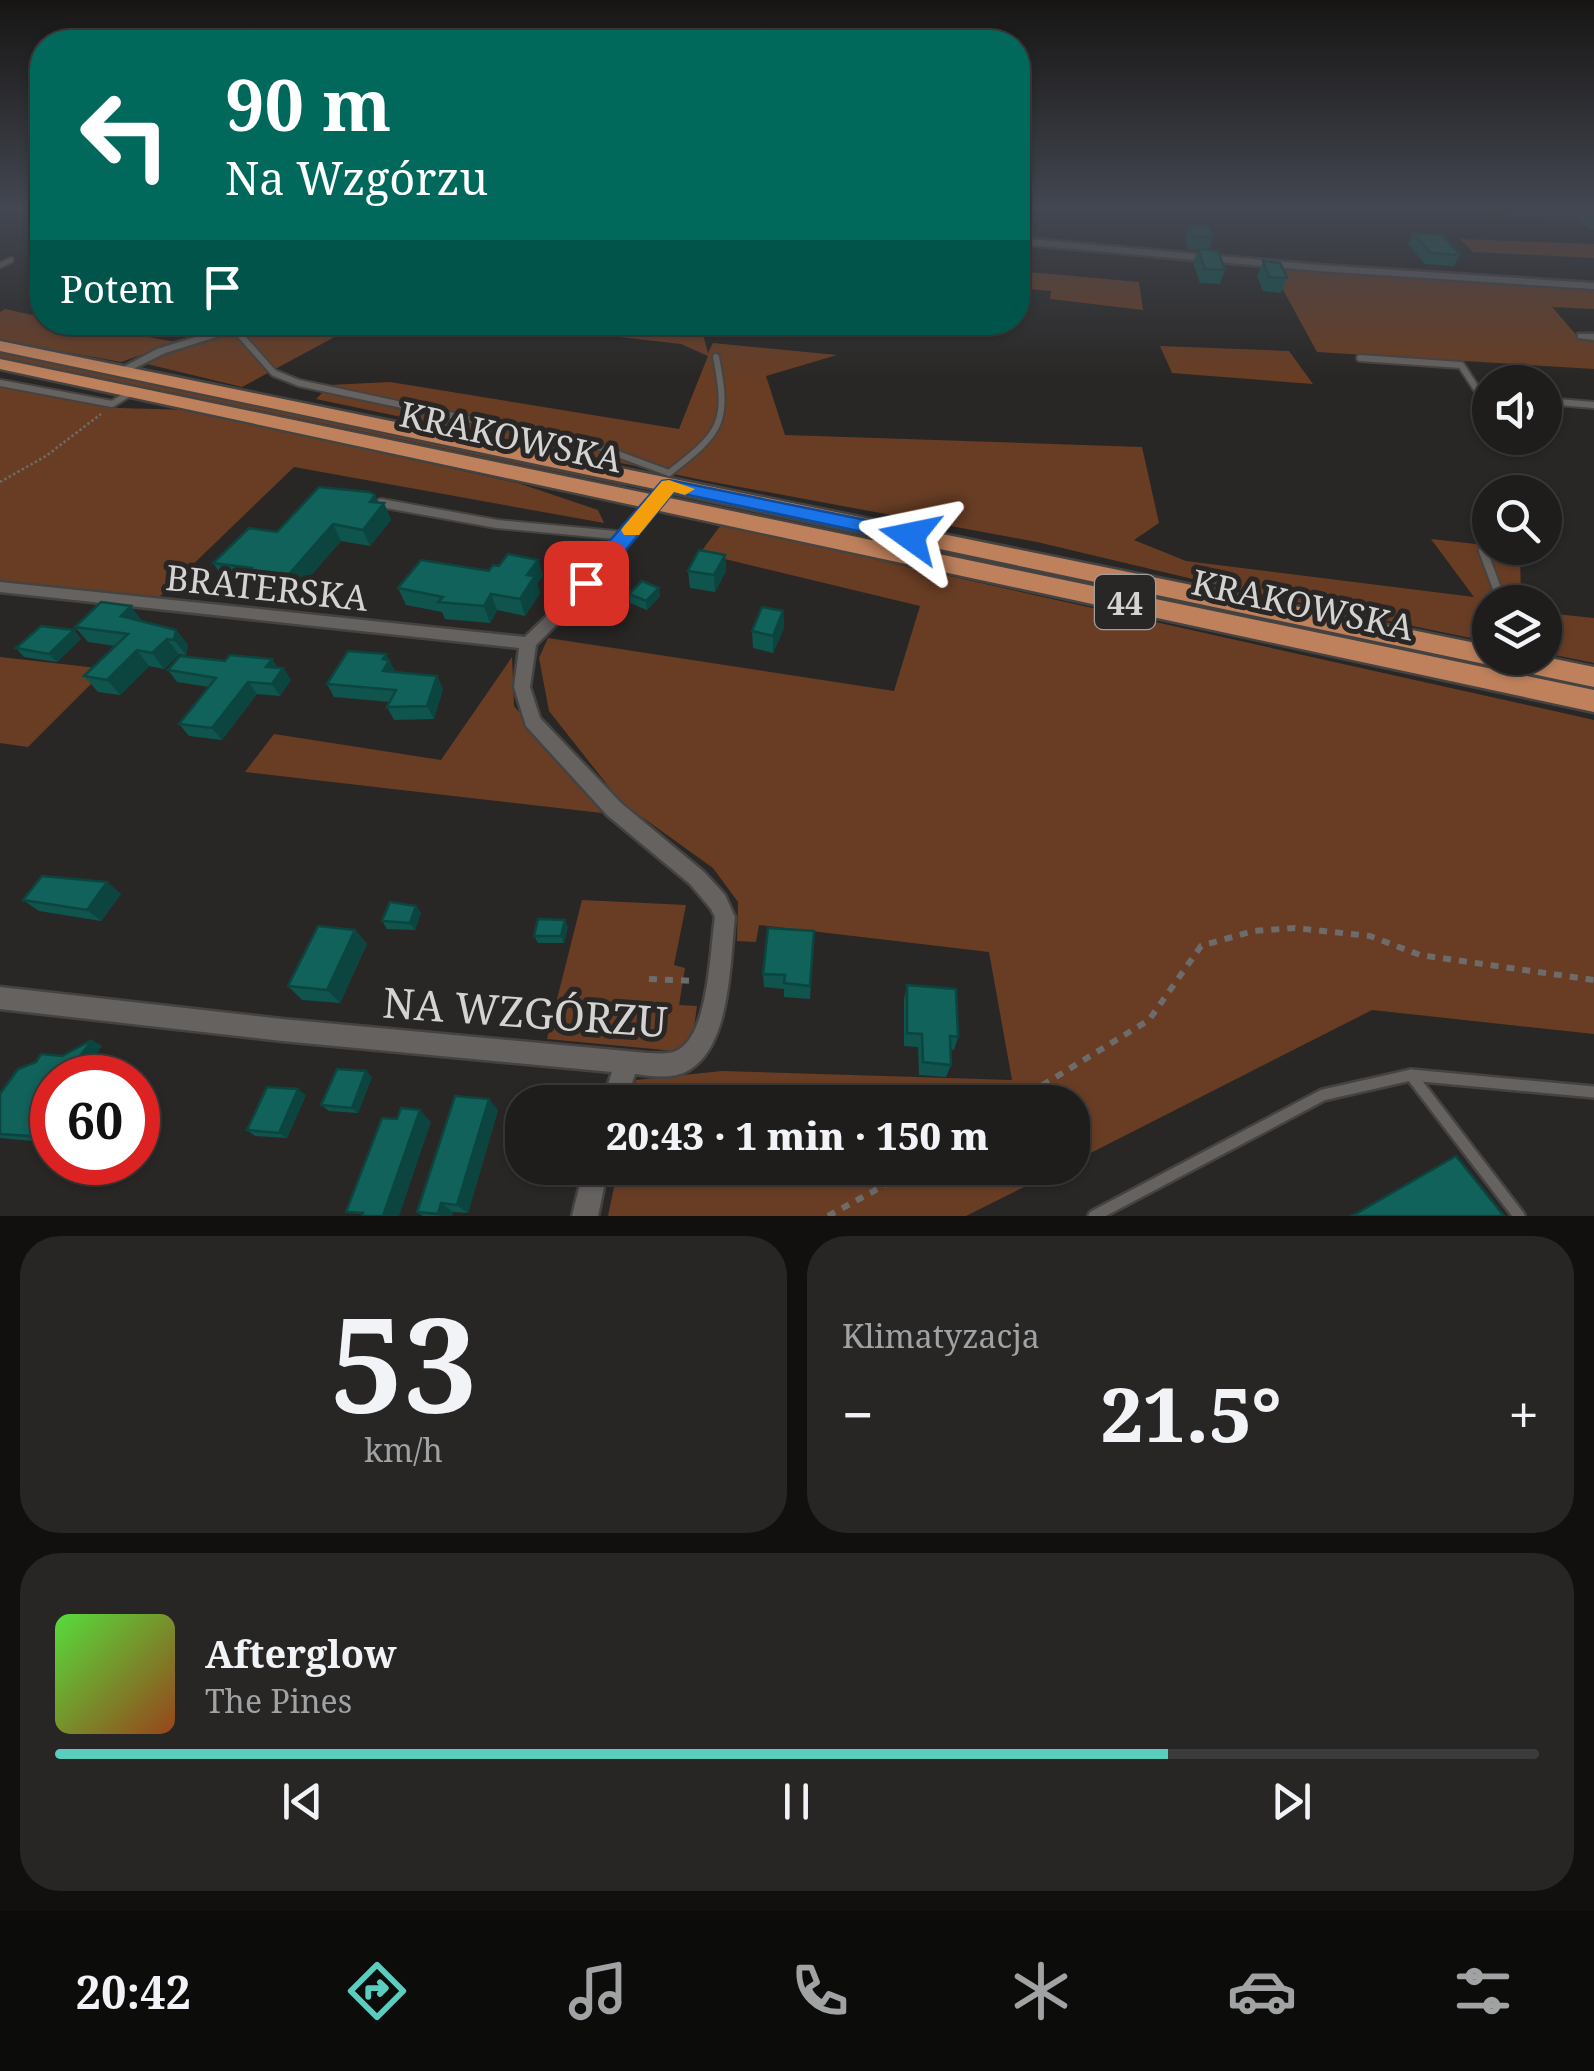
<!DOCTYPE html>
<html lang="pl">
<meta charset="utf-8">
<style>
body{margin:0;font-family:"Noto Serif",serif;background:#272625;color:#f1f3f6;height:100vh;display:flex;flex-direction:column;font-size:38px;white-space:nowrap}
*{box-sizing:border-box;margin:0}
p{font-size:32px;color:#a1a2a3}
.icon{flex:none;width:55px;height:55px;fill:none;stroke:currentColor;stroke-width:2;stroke-linecap:round;stroke-linejoin:round}
.map{position:relative;height:1216px;overflow:hidden}
.drawer{display:flex;flex-direction:column;gap:20px;padding:20px;background:#11100f;flex:1}
.drawer>*{flex:none}
.top-card{position:absolute;left:30px;top:30px;width:1000px;height:305px;border-radius:40px;box-shadow:0 2px 8px #0004,0 0 0 2px #3c3b3b;background:#00695c;color:#fff;overflow:hidden}
.fabs{position:absolute;left:1472px;top:365px;display:grid;gap:20px}
.fabs a{display:grid;place-items:center;width:90px;height:90px;border-radius:50%;background:#1f1d1c;box-shadow:0 2px 8px #0004,0 0 0 2px #3c3b3b;font-size:50px}
.speed{position:absolute;left:30px;top:1055px;display:flex;gap:20px;font-size:50px;font-weight:700;text-align:center}
.speed>*{display:grid;place-content:center;width:130px;height:130px;border-radius:50%;background:#1f1d1c;box-shadow:0 2px 8px #0004,0 0 0 2px #3c3b3b;line-height:1}
.speed .limit{border:15px solid #d22;background:#fff;color:#111}
.pin{position:absolute;display:grid;place-items:center;width:85px;height:85px;color:#fff;margin:-42px;border-radius:20px;box-shadow:0 5px 15px #0006}
.me{position:absolute;width:110px;margin:-55px;rotate:282deg;stroke-linejoin:round;filter:drop-shadow(0 0 8px #0008)}
.turn{display:flex;align-items:center;gap:35px;height:210px;padding:0 30px;font-size:45px}
.turn .icon{width:130px;height:130px;stroke-width:2.5}
.turn b{display:block;font-size:70px;line-height:85px}
.then{display:flex;align-items:center;height:95px;padding:0 30px;background:#0003;gap:20px;font-size:38px}
.big{font-size:75px;font-weight:800;line-height:1.1}
.drawer .widget{flex:1;display:flex;flex-direction:column;justify-content:center;gap:15px;min-width:0;padding:0 35px;border-radius:40px;background:#272625}
.drawer .dial{align-items:center;gap:0}
.dial b{font-size:130px;line-height:1}
.song{display:flex;align-items:center;gap:30px}
.cover{width:120px;height:120px;border-radius:15px;background:linear-gradient(135deg,hsl(110 70% 55%),hsl(20 70% 35%))}
.played{height:10px;border-radius:5px;background:linear-gradient(90deg,#59cebf 75%,#3c3b3b 75%)}
.keys{display:flex;justify-content:space-around;direction:ltr}
.heat{display:flex;justify-content:space-between;align-items:center;font-size:55px;direction:ltr}
.drawer .tiles{flex:1;display:grid;gap:20px;grid-template-columns:1fr 1fr}
.widget:last-child{grid-column:span 2}
.trip{position:absolute;left:505px;top:1085px;width:585px;height:100px;border-radius:40px;background:#1f1d1c;box-shadow:0 2px 8px #0004,0 0 0 2px #3c3b3b;font-weight:800;line-height:100px;text-align:center}
.tabs{display:flex;height:160px;justify-content:space-around;align-items:center;background:#0c0c0b;color:#a1a2a3}
.tabs .icon{width:70px;height:70px}
.tabs .on{color:#59cebf}
.tabs b{font-size:45px;color:#f1f3f6}
.map>svg:first-child{display:block}
.green{fill:#683d24}
.lines{fill:none;stroke-linecap:round;stroke-linejoin:round}
.service-far3-casing{stroke:#454341;stroke-width:8}
.service-far2-casing{stroke:#454341;stroke-width:10}
.service-far1-casing{stroke:#454341;stroke-width:12}
.service-casing{stroke:#454341;stroke-width:16}
.minor-casing{stroke:#454341;stroke-width:5}
.primary-casing{stroke:#454341;stroke-width:5}
.path-far1{stroke:#6e6c6a;stroke-width:2.5;stroke-dasharray:2.5 2.5;stroke-linecap:butt}
.path{stroke:#6e6c6a;stroke-width:6;stroke-dasharray:8 8;stroke-linecap:butt}
.service-far3{stroke:#656260;stroke-width:5}
.service-far2{stroke:#656260;stroke-width:6}
.service-far1{stroke:#656260;stroke-width:8}
.service{stroke:#656260;stroke-width:11}
.minor{fill:#656260;fill-rule:evenodd}
.primary{fill:#be815c;fill-rule:evenodd}
.wall{fill:#0f544d}
.shaded-wall{fill:#0c453f}
.building{fill:#11625a;stroke:#0c453f;stroke-width:2.5}
.route{fill:#1a73e8;stroke:#114b97;stroke-width:2.5}
.slow{fill:#f59e0b}
.labels{text-anchor:middle;dominant-baseline:central;stroke-width:10;stroke-linejoin:round;paint-order:stroke}
.shield{fill:#292725;stroke:#a19f9e;stroke-width:2.5}
.shield-label{font-size:32px;font-weight:bold;fill:#d5d3d2}
.street-label{font-size:35px;fill:#d5d3d2;stroke:#292725}
.near-street-label{font-size:42px;fill:#d5d3d2;stroke:#292725}
</style>
<div class="map">
<svg width="1594" height="1216" viewBox="0 0 1594 1216">
<rect width="100%" height="100%" fill="#292725"/>
<g class="green">
<polygon points="1460,239 1594,244 1594,258 1473,252"/>
<polygon points="1270,266 1594,288 1594,309 1552,307 1579,338 1594,340 1594,369 1317,352"/>
<polygon points="1018,271 1139,282 1143,310 1050,299 1051,291 1018,288"/>
<polygon points="5,309 42,317 42,322 73,323 175,342 207,332 220,323 333,323 340,334 242,387 147,364 171,344 121,362 0,340 0,312"/>
<polygon points="497,323 700,323 708,353 713,343 837,355 766,376 785,435 1142,447 1159,523 1134,540 1186,561 1474,597 1431,539 1520,549 1521,602 1490,602 1490,642 1239,590 1037,542 702,480 316,399 330,385 390,382 679,429 708,356 681,344"/>
<polygon points="1160,346 1289,351 1313,384 1172,373"/>
<polygon points="0,351 624,483 626,486 0,357"/>
<polygon points="0,387 119,408 187,410 521,484 598,510 604,523 294,467 155,601 0,581"/>
<polygon points="721,525 1594,720 1594,1034 1372,1010 1073,1162 1072,1102 631,1102 636,1080 722,1071 1012,1080 989,952 759,925 756,942 737,941 738,902 713,868 621,802 549,711 539,658 548,638 894,691 920,606 700,553"/>
<polygon points="1545,613 1594,618 1594,663 1545,653"/>
<polygon points="0,657 106,669 28,747 0,743"/>
<polygon points="512,657 514,706 602,813 245,772 274,734 441,760"/>
<polygon points="582,900 686,905 674,965 685,968 679,1005 697,1006 693,1035 675,1051 547,1039"/>
<polygon points="618,1168 1062,1168 966,1216 608,1216"/>
</g>
<g class="lines">
<g class="service-far3-casing">
<g id="service-far3">
<polyline points="0,265 11,260"/>
<polyline points="232,326 236,331"/>
</g>
</g>
<g class="service-far2-casing">
<g id="service-far2">
<polyline points="234,328 274,373 299,383 599,447 669,473"/>
<polyline points="1360,358 1461,365 1478,391 1490,396"/>
<polyline points="0,383 112,404 130,393"/>
<polyline points="1545,401 1594,405"/>
<path d="M 669,473 C 722,432 729,423 716,357"/>
</g>
</g>
<g class="service-far1-casing">
<g id="service-far1">
<polyline points="381,503 497,524 626,536"/>
<polyline points="1483,551 1502,602"/>
</g>
</g>
<g class="service-casing">
<g id="service">
<polyline points="1411,1075 1519,1216"/>
<polyline points="1094,1216 1323,1095 1411,1075 1594,1092"/>
</g>
</g>
<g class="minor-casing">
<g id="minor">
<polygon points="1018,238 1319,265 1594,283 1594,289 1319,271 1018,244"/>
<polygon points="227,322 239,322 226,334 165,353 125,373 116,371 157,349 218,330"/>
<polygon points="1578,334 1594,334 1594,340 1578,338"/>
<path d="M 669,481 L 674,482 L 675,485 L 674,488 L 571,610 L 536,645 L 530,687 L 540,718 L 621,803 L 704,872 L 725,895 L 735,917 C 730,960 731,1046 689,1070 C 672,1080 652,1076 635,1074 L 626,1102 L 602,1102 L 612,1072 L 282,1041 L 0,1009 L 0,987 L 282,1019 L 647,1053 C 657,1053 669,1055 678,1050 C 709,1033 710,950 715,917 L 711,909 L 690,884 L 607,815 L 526,726 L 514,687 L 519,648 L 0,592 L 0,582 L 525,637 L 561,602 L 664,482 Z"/>
<polygon points="584,1168 608,1168 598,1216 572,1216"/>
</g>
</g>
<g class="primary-casing">
<g id="primary">
<polygon points="0,341 1490,646 1490,658 1545,657 1594,667 1594,687 0,351"/>
<polygon points="0,359 1594,690 1594,712 0,369"/>
</g>
</g>
<polyline class="path-far1" points="0,482 46,456 101,414"/>
<g class="path">
<polyline points="649,979 696,981"/>
<polyline points="1015,1102 1149,1020 1201,946 1253,931 1295,928 1370,936 1420,955 1594,980"/>
<polyline points="828,1216 916,1168"/>
</g>
<use href="#service-far3" class="service-far3"/>
<use href="#service-far2" class="service-far2"/>
<use href="#service-far1" class="service-far1"/>
<use href="#service" class="service"/>
<use href="#minor" class="minor"/>
<use href="#primary" class="primary"/>
</g>
<g class="wall">
<polygon points="1501,209 1594,209 1594,230 1591,230 1577,219 1506,215"/>
<polygon points="1189,226 1213,237 1209,250 1225,270 1220,284 1200,283 1193,263 1197,250 1188,250 1185,240"/>
<polygon points="1413,233 1460,255 1454,266 1425,264 1408,244"/>
<polygon points="1018,237 1031,274 1029,285 1018,284"/>
<polygon points="1263,261 1287,278 1281,293 1263,291 1257,276"/>
<polygon points="379,503 384,503 391,520 370,546 341,541 298,590 289,594 257,590 253,583 224,579 213,563 277,532"/>
<polygon points="725,555 726,571 715,592 690,588 688,571"/>
<polygon points="538,560 543,576 537,584 540,593 525,616 497,610 490,623 445,619 442,612 406,605 398,588 489,571 499,566"/>
<polygon points="629,594 660,596 647,610 630,603"/>
<polygon points="783,611 784,628 773,653 753,648 752,631"/>
<polygon points="143,622 176,630 188,645 186,655 179,654 164,669 149,666 120,695 98,692 84,676 116,646 88,642 75,627"/>
<polygon points="74,630 81,639 57,662 24,657 16,648"/>
<polygon points="386,654 395,672 437,676 443,689 434,719 394,720 387,707 390,702 334,697 327,684"/>
<polygon points="272,659 278,668 283,668 291,680 280,696 257,694 222,740 189,736 179,724 209,687 177,682 168,670 225,661"/>
<polygon points="121,894 101,921 39,911 23,900"/>
<polygon points="416,906 421,913 415,930 387,929 382,921"/>
<polygon points="568,927 564,943 538,943 534,936"/>
<polygon points="355,930 367,944 340,1003 302,1000 288,986"/>
<polygon points="814,931 810,999 784,997 784,989 764,987 763,974"/>
<polygon points="907,985 958,1037 954,1050 950,1049 951,1065 946,1077 919,1075 918,1047 904,1046 904,999"/>
<polygon points="102,1046 78,1078 52,1078 52,1124 43,1142 0,1138 0,1094 62,1056"/>
<polygon points="372,1077 358,1113 329,1111 321,1105"/>
<polygon points="306,1095 287,1138 255,1136 247,1130"/>
<polygon points="498,1110 468,1213 453,1212 452,1216 423,1216 417,1212"/>
</g>
<g class="shaded-wall">
<polygon points="375,495 381,507 384,503 391,520 370,546 363,530 370,502"/>
<polygon points="333,524 341,541 298,590 289,594 279,578"/>
<polygon points="725,555 726,571 715,592 714,575"/>
<polygon points="538,560 543,576 537,584 540,593 525,616 520,599 527,575"/>
<polygon points="659,588 660,596 647,610 646,601"/>
<polygon points="491,594 497,610 490,623 484,606"/>
<polygon points="131,606 143,622 121,616"/>
<polygon points="783,611 784,628 773,653 773,636"/>
<polygon points="74,630 81,639 57,662 49,654"/>
<polygon points="176,630 188,645 186,655 174,640"/>
<polygon points="167,639 179,654 164,669 152,653"/>
<polygon points="137,650 149,666 120,695 107,680"/>
<polygon points="386,654 396,673 383,671 383,659"/>
<polygon points="272,659 280,671 266,667"/>
<polygon points="283,668 291,680 280,696 272,684"/>
<polygon points="437,676 443,689 434,719 427,706"/>
<polygon points="248,682 257,694 222,740 212,728"/>
<polygon points="107,882 121,894 101,921 87,910"/>
<polygon points="416,906 421,913 415,930 410,923"/>
<polygon points="565,920 568,927 564,943 561,936"/>
<polygon points="355,930 367,944 340,1003 327,990"/>
<polygon points="92,1040 102,1046 78,1078 64,1078"/>
<polygon points="366,1071 372,1077 358,1113 352,1108"/>
<polygon points="298,1089 306,1095 287,1138 279,1133"/>
<polygon points="52,1097 52,1124 43,1142 31,1136"/>
<polygon points="489,1099 498,1110 468,1213 457,1205"/>
<polygon points="420,1110 431,1122 399,1216 383,1216"/>
<polygon points="441,1203 453,1212 452,1216 440,1216 438,1214"/>
</g>
<g class="building">
<polygon points="1189,226 1209,226 1213,237 1193,236"/>
<polygon points="1413,233 1442,235 1460,255 1431,253"/>
<polygon points="1018,237 1031,239 1031,274 1018,273"/>
<polygon points="1198,249 1218,251 1225,270 1205,269"/>
<polygon points="1263,261 1280,263 1287,278 1269,277"/>
<polygon points="319,487 369,492 375,495 370,502 384,503 363,530 333,524 289,574 279,578 247,574 252,568 213,563 249,528 277,532"/>
<polygon points="699,550 725,555 714,575 688,571"/>
<polygon points="508,554 538,560 527,575 535,576 520,599 491,594 484,606 438,602 443,597 398,588 421,560 489,571 493,565 499,566"/>
<polygon points="642,581 659,588 646,601 629,594"/>
<polygon points="101,602 131,606 121,616 176,630 174,640 167,639 152,653 137,650 107,680 84,676 128,634 75,627"/>
<polygon points="762,607 783,611 773,636 752,631"/>
<polygon points="41,626 74,630 49,654 16,648"/>
<polygon points="348,651 386,654 383,659 389,660 383,671 437,676 427,706 387,707 396,690 327,684"/>
<polygon points="230,655 272,659 266,667 283,668 272,684 248,682 212,728 179,724 216,678 168,670 180,656 225,661"/>
<polygon points="42,876 107,882 87,910 23,900"/>
<polygon points="390,902 416,906 410,923 382,921"/>
<polygon points="538,919 565,920 561,936 534,936"/>
<polygon points="318,926 355,930 327,990 288,986"/>
<polygon points="768,928 814,931 810,986 784,983 785,975 763,974"/>
<polygon points="907,985 956,989 958,1037 950,1036 951,1065 923,1062 922,1034 907,1033"/>
<polygon points="92,1040 64,1078 52,1078 52,1097 31,1136 0,1134 0,1094 18,1069 36,1062 41,1054 62,1056"/>
<polygon points="337,1069 366,1071 352,1108 321,1105"/>
<polygon points="267,1087 298,1089 279,1133 247,1130"/>
<polygon points="455,1096 489,1099 457,1205 441,1203 438,1214 417,1212"/>
<polygon points="401,1108 420,1110 383,1216 362,1216 363,1213 346,1212 382,1118 397,1119"/>
<polygon points="1456,1156 1504,1216 1352,1216"/>
</g>
<linearGradient id="sky" x2="0" y2="1"><stop stop-color="#171514"/><stop offset="0.55" stop-color="#434751"/><stop offset="1" stop-color="#434751" stop-opacity="0"/></linearGradient>
<rect width="1594" height="379" fill="url(#sky)"/>
<polygon class="route" points="669,480 910,529 920,536 910,542 674,492 594,588 578,588 575,583 578,577 662,481"/>
<polygon class="slow" points="669,480 695,489 685,495 674,492 639,535 624,535 621,530 624,526 662,481"/>
<g class="labels">
<rect class="shield" x="1095" y="575" width="60" height="54" rx="8"/>
<g class="shield-label">
<text x="1125" y="602">44</text>
</g>
<g class="street-label">
<text transform="translate(511 436) rotate(12)">KRAKOWSKA</text>
<text transform="translate(267 587) rotate(6)">BRATERSKA</text>
<text transform="translate(1303 604) rotate(12)">KRAKOWSKA</text>
</g>
<g class="near-street-label">
<text transform="translate(525 1011) rotate(4)">NA WZGÓRZU</text>
</g>
</g>
</svg>
<div class="fabs">
<a><svg class="icon" aria-label="sound" viewBox="0 0 24 24"><path d="M4 9h4l5-4v14l-5-4H4zM17 9q2 3 0 6"/></svg></a>
<a><svg class="icon" aria-label="search" viewBox="0 0 24 24"><circle cx="10" cy="10" r="6"/><path d="M15 15l6 6"/></svg></a>
<a><svg class="icon" aria-label="layers" viewBox="0 0 24 24"><path d="M12 4l9 5-9 5-9-5zM3 14l9 5 9-5"/></svg></a>
</div>
<div class="speed"><div class="limit">60</div></div>
<div class="pin" style="left:586px;top:583px;background:#d93025"><svg class="icon" aria-label="arrive" viewBox="0 0 24 24"><path d="M6 21V4h12l-3 4 3 4H6"/></svg></div>
<svg class="me" style="left:910px;top:536px" viewBox="-20 -20 40 40"><path d="M0-17L14 15 0 8-14 15z" fill="#1a73e8" stroke="#fff" stroke-width="4"/></svg>
<div class="trip">20:43 · 1 min · 150 m</div>
<div class="top-card">
<div class="turn"><svg class="icon" aria-label="left" viewBox="0 0 24 24"><path d="M17 20v-9H6M10 6l-5 5 5 5"/></svg><div><b>90 m</b>Na Wzgórzu</div></div>
<div class="then">Potem<svg class="icon" aria-label="arrive" viewBox="0 0 24 24"><path d="M6 21V4h12l-3 4 3 4H6"/></svg></div>
</div>
</div>
<section class="drawer">
<div class="tiles">
<div class="widget dial"><b>53</b><p>km/h</p></div>
<div class="widget"><p>Klimatyzacja</p>
<div class="heat"><a>−</a><b class="big">21.5°</b><a>+</a></div>
</div>
<div class="widget">
<div class="song"><i class="cover"></i><div><b>Afterglow</b><p>The Pines</p></div></div>
<div class="played"></div>
<div class="keys"><svg class="icon" aria-label="previous" viewBox="0 0 24 24"><path d="M18 5L8 12l10 7zM5 5v14"/></svg><svg class="icon" aria-label="pause" viewBox="0 0 24 24"><path d="M8 5v14M16 5v14"/></svg><svg class="icon" aria-label="next" viewBox="0 0 24 24"><path d="M6 5l10 7-10 7zM19 5v14"/></svg></div>
</div>
</div>
</section>
<nav class="tabs">
<b>20:42</b>
<svg class="icon on" aria-label="directions" viewBox="0 0 24 24"><path d="M12 3l9 9-9 9-9-9zM9 14v-3h6M13 9l2 2-2 2"/></svg>
<svg class="icon" aria-label="music" viewBox="0 0 24 24"><path d="M9 18V5l10-2v13"/><circle cx="6" cy="18" r="3"/><circle cx="16" cy="16" r="3"/></svg>
<svg class="icon" aria-label="phone" viewBox="0 0 24 24"><path d="M5 4h4l2 5-3 2q2 4 5 5l2-3 5 2v4C11 20 4 13 5 4z"/></svg>
<svg class="icon" aria-label="climate" viewBox="0 0 24 24"><path d="M12 3v18M4 7l16 10M4 17L20 7"/></svg>
<svg class="icon" aria-label="car" viewBox="0 0 24 24"><path d="M5 17H2v-5l4-1 3-4h7l3 4 3 1v5h-3M9 17h6M6 11h13"/><circle cx="7" cy="17" r="2"/><circle cx="17" cy="17" r="2"/></svg>
<svg class="icon" aria-label="filters" viewBox="0 0 24 24"><path d="M4 7h16M4 17h16"/><circle cx="9" cy="7" r="2"/><circle cx="15" cy="17" r="2"/></svg>
</nav>
